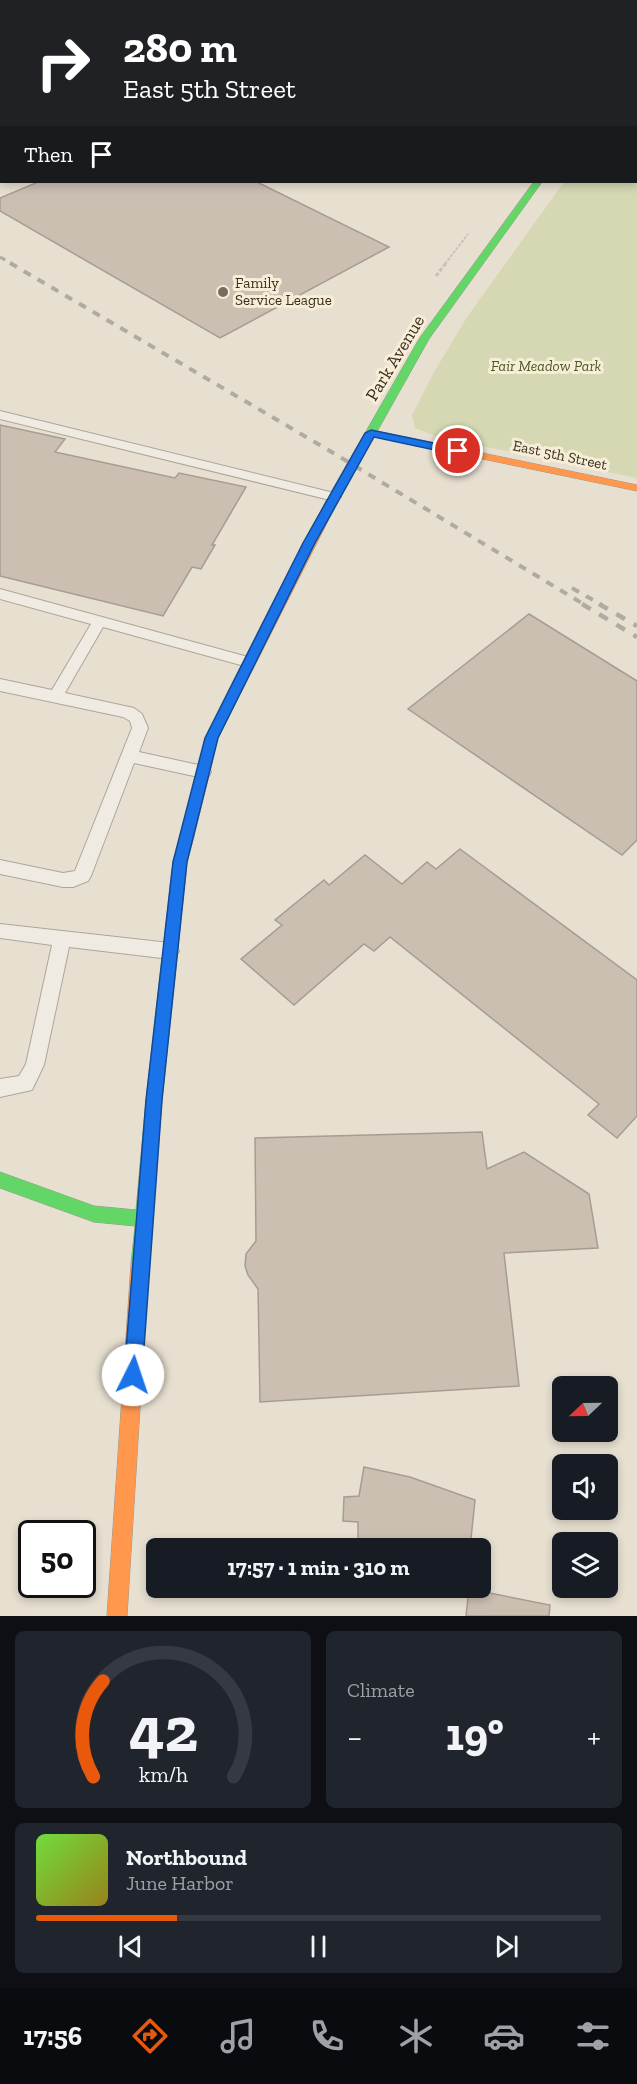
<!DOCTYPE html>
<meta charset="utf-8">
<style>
body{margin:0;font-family:"Zilla Slab",serif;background:#20242c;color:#f1f3f6;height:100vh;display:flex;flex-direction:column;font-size:22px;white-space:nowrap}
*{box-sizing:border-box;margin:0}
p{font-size:20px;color:#9ea1a6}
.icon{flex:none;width:33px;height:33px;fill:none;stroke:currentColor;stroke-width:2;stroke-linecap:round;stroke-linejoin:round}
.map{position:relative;height:1616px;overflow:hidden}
.details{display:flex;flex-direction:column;gap:15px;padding:15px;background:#0d0f14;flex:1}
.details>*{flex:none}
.top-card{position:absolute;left:0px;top:0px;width:638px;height:183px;box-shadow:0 3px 9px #0003;background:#202124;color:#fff;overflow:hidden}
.needle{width:39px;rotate:248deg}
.tools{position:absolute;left:552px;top:1376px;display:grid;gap:12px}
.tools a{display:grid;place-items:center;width:66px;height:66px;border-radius:9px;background:#171b24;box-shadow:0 3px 9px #0003;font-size:30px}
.speed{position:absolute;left:18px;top:1520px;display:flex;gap:12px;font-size:30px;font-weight:700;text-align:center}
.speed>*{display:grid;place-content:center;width:78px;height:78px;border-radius:50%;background:#171b24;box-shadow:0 3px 9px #0003;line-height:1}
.speed .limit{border:3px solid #111;border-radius:9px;background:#fff;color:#111}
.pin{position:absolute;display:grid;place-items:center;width:51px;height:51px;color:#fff;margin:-26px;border:3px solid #fff;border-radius:50%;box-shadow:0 2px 6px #0007}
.me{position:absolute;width:66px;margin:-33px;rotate:4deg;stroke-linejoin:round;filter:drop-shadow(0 0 4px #0008)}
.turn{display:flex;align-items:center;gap:21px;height:126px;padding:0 24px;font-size:27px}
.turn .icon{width:78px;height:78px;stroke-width:2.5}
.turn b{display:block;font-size:42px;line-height:51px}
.then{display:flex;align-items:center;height:57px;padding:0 24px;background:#0003;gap:12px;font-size:22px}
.big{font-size:45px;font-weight:700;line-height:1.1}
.details .tile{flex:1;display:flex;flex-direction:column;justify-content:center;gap:9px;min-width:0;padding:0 21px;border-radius:9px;background:#20242c}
.details .dial{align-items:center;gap:0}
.dial svg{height:156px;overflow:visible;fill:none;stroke:#363941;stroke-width:7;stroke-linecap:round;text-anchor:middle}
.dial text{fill:#f1f3f6;stroke:none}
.song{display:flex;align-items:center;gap:18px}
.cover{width:72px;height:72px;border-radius:9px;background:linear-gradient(135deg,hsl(100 70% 55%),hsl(50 70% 35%))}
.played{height:6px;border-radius:3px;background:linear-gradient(90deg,#ea580c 25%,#363941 25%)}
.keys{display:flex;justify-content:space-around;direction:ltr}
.heat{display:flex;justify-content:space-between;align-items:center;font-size:33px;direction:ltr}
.details .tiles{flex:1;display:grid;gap:15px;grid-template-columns:1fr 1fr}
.tile:last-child{grid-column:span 2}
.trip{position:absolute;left:146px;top:1538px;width:345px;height:60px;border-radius:9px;background:#171b24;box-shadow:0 3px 9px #0003;font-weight:700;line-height:60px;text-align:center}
.dock{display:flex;height:96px;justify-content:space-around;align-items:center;background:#090b0e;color:#9ea1a6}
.dock .icon{width:42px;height:42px}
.dock .active{color:#ea580c}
.dock b{font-size:27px;color:#f1f3f6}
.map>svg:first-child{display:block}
.green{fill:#d6d7b3}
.building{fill:#cbbfb2;stroke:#a89c90;stroke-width:1.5}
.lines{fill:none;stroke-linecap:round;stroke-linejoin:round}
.lane-casing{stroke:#ada599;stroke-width:2}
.fast-casing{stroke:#9c958a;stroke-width:1}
.slow-casing{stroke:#9c958a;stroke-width:1}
.path-far1{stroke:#c8c2b9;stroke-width:2;stroke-dasharray:3 1.5;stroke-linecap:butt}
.path{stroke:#c8c2b9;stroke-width:3;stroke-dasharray:4 2;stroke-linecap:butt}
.lane{fill:#efebe3;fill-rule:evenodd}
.fast{fill:#63d668;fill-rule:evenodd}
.slow{fill:#ff974d;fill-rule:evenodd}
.rail-far2{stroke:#afaaa2;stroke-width:3;stroke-dasharray:6 6;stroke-linecap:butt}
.rail-far1{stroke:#afaaa2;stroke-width:4;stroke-dasharray:8 8;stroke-linecap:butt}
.rail{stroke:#afaaa2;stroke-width:4.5;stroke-dasharray:10 10;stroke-linecap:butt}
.route{fill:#1a73e8;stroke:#114b97;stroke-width:1.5}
.poi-dot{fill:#786c5e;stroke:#f7eed8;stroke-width:2}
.labels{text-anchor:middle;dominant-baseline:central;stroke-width:6;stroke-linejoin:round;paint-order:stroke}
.far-poi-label{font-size:15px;fill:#3d2e20;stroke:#f7eed8;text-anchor:start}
.far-park-label{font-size:15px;font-style:italic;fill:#4d5a26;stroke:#f7eed8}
.far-street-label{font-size:15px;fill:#3d2e20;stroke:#f7eed8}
.street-label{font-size:18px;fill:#3d2e20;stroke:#f7eed8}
</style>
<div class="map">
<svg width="637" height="1616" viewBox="0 0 637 1616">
<rect width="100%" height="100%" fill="#e7e0d1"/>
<polygon class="green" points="637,91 637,478 438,437 415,428 412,415 434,372 467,317 564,182 636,182"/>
<g class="building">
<polygon points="38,182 257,182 389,247 220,338 0,211 0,198"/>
<polygon points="0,425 65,439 55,452 175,478 179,473 246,487 212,545 215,545 201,569 192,567 163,616 0,576"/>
<polygon points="529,614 637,681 637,840 622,855 408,709"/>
<polygon points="460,849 637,980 637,1116 617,1138 588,1115 599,1104 390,937 374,951 364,944 294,1005 241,959 282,925 275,920 324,880 329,885 365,855 402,884 427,862 436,869"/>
<polygon points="482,1132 487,1169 524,1152 589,1194 598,1248 504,1253 519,1386 260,1402 258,1289 248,1275 245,1266 246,1254 256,1241 255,1138"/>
<polygon points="364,1467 410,1477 475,1500 470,1548 358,1548 358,1522 343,1521 344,1497 359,1496"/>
<polygon points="469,1589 550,1605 549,1616 466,1616"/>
</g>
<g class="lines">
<g class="lane-casing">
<g id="lane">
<polygon points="95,0 105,0 94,2"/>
<rect x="274" y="0" width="8" height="2"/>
<polygon points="339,0 349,0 338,2"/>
<polygon points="0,411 334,493 341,497 334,501 0,419"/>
<polygon points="0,589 248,657 253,658 256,662 253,666 248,667 103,627 65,693 134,708 142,714 148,728 139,752 203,766 209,768 211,772 209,776 203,778 134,763 91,876 88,881 73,887 63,887 0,874 0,860 63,873 75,871 132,728 130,721 123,717 0,691 0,679 52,690 91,624 0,599"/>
<polygon points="0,924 170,943 176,946 179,951 176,956 170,959 69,947 44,1065 32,1090 0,1097 0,1079 19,1076 26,1064 52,945 0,938"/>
</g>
</g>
<g class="fast-casing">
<g id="fast">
<polygon points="540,0 553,2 541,2"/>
<polygon points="534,182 542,182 429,339 338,501 336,503 328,503 326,501 419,339"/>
<polygon points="187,831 192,832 194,836 187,862 162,1100 149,1264 146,1270 140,1272 134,1270 131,1264 135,1226 94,1222 0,1188 0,1172 94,1206 136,1210 146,1100 173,862 180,836 182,832"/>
</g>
</g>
<g class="slow-casing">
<g id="slow">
<rect x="636" y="21" width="1" height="4"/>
<polygon points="371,430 637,485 637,491 367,435 367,431"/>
<polygon points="332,497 338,501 218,738 194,836 192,840 182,840 180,836 206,738 326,501"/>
<polygon points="140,1256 146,1258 149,1264 127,1616 107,1616 131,1264 134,1258"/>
</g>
</g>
<polyline class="path-far1" points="445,264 468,234"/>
<polyline class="path" points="436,276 446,263"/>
<use href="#lane" class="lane"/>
<use href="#fast" class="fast"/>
<use href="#slow" class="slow"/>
<polyline class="rail-far2" points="0,257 13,264"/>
<g class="rail-far1">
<polyline points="10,263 330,451 585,605"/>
<polyline points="572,588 602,605"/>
</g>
<g class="rail">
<polyline points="582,604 637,637"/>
<polyline points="599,604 637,626"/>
</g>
</g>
<polygon class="route" points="371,430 458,448 463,451 458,455 374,437 315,543 218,738 187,862 162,1100 142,1375 139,1382 133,1384 126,1382 124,1375 146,1100 173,862 205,738 303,543 365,433"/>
<circle class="poi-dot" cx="223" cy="292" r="6"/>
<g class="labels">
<g class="far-poi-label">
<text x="235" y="283">Family<tspan x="235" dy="17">Service League</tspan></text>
</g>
<g class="far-park-label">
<text x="546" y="366">Fair Meadow Park</text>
</g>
<g class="far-street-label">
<text transform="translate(560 455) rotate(12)">East 5th Street</text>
</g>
<g class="street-label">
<text transform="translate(395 358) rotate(-59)">Park Avenue</text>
</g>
</g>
</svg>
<div class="tools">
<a><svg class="needle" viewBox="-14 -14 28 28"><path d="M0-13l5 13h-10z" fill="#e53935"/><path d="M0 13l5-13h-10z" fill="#9ea1a6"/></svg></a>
<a><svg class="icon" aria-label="sound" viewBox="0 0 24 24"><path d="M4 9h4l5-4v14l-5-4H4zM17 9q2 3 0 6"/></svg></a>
<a><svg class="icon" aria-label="layers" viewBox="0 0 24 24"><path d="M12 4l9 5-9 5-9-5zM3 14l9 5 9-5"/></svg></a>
</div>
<div class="speed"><div class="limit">50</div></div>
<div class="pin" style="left:458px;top:451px;background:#d93025"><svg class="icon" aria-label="arrive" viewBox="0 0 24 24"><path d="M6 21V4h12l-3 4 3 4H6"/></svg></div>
<svg class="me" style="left:133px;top:1375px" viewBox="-20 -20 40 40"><circle r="19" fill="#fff"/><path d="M0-13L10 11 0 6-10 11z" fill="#1a73e8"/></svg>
<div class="trip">17:57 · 1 min · 310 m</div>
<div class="top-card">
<div class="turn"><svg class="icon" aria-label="right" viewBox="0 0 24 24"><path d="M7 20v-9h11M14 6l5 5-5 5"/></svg><div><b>280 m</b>East 5th Street</div></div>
<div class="then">Then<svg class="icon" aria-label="arrive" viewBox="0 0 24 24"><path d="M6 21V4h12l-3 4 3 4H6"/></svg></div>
</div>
</div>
<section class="details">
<div class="tiles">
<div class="tile dial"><svg viewBox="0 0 100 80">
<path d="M14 69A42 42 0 1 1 86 69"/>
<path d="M14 69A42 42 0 0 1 19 20" stroke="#ea580c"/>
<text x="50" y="56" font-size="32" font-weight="700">42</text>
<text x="50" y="72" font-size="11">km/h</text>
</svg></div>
<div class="tile"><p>Climate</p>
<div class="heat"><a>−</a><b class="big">19°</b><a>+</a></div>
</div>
<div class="tile">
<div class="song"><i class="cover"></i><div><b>Northbound</b><p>June Harbor</p></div></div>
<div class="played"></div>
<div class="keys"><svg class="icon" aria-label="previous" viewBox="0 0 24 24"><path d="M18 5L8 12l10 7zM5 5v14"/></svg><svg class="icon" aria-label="pause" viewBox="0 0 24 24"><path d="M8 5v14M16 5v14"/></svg><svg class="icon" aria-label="next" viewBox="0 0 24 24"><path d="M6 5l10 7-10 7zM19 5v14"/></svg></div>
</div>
</div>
</section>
<nav class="dock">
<b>17:56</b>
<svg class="icon active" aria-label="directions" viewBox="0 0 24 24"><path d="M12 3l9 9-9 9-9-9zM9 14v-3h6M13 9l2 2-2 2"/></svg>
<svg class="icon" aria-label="music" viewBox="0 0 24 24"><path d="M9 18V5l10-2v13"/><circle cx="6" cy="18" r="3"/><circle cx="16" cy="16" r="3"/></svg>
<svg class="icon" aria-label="phone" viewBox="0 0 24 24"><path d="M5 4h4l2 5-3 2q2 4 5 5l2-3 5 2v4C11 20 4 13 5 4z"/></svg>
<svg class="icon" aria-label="climate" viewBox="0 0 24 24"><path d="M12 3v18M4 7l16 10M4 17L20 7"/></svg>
<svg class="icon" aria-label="car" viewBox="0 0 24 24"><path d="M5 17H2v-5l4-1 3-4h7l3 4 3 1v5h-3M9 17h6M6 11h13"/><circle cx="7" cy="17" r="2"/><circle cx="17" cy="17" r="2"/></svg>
<svg class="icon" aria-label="filters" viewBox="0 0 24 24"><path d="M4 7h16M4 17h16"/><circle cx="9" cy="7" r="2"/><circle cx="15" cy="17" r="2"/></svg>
</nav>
